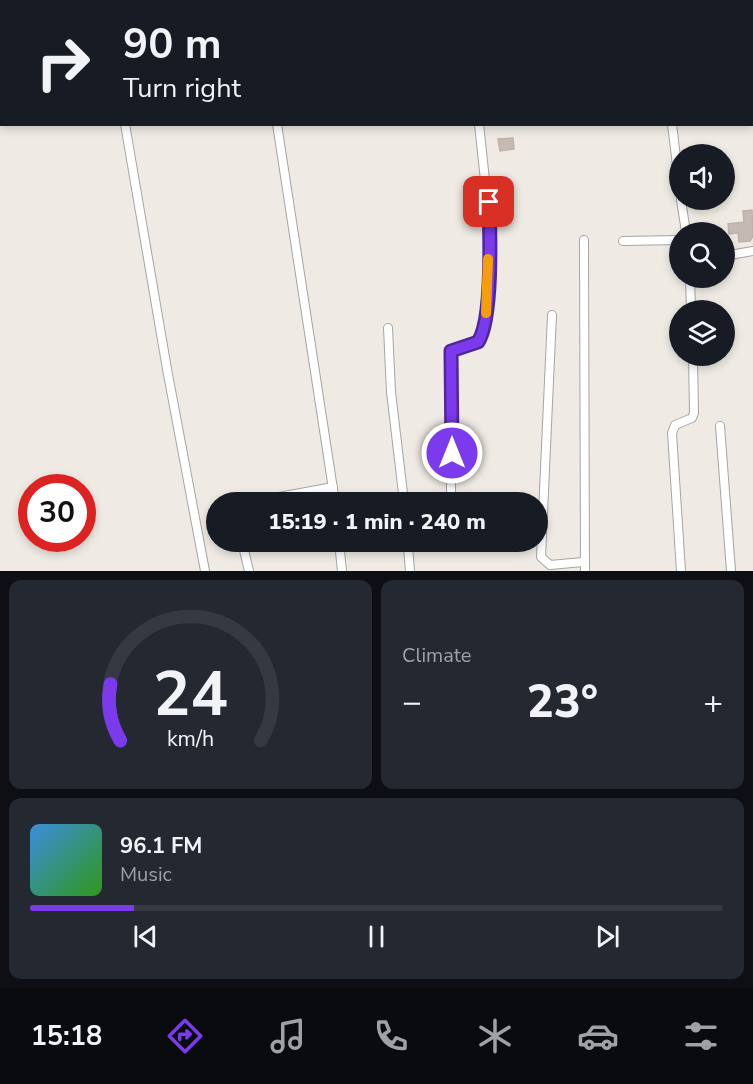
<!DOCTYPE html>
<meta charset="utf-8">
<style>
body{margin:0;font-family:"Nunito Sans",sans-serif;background:#242831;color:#f1f3f6;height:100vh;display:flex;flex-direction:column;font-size:22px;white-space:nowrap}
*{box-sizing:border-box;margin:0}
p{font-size:20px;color:#9ea1a6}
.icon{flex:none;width:33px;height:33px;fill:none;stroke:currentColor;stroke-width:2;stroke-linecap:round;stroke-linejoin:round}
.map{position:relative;height:571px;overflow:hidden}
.drawer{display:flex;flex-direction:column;gap:9px;padding:9px;background:#0d0f14;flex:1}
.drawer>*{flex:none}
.top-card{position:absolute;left:0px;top:0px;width:753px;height:126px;box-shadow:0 3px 9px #0003;background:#171b24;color:#f1f3f6;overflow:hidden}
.fabs{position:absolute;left:669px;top:144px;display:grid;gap:12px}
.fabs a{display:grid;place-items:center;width:66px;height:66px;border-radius:50%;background:#171b24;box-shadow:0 3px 9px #0003;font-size:30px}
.speed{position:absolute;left:18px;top:474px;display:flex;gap:12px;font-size:30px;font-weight:700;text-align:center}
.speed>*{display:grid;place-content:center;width:78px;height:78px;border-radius:50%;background:#171b24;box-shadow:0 3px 9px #0003;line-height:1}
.speed .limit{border:9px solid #d22;background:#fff;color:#111}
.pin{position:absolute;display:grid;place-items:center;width:51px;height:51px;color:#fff;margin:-26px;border-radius:12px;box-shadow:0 3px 9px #0006}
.me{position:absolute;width:66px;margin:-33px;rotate:0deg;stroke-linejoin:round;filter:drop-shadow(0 0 4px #0008)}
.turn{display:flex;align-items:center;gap:21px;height:126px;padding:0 24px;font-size:27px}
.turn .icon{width:78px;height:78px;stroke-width:2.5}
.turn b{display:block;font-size:42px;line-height:51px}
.big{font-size:45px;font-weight:800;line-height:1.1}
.drawer .card{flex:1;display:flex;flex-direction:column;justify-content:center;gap:9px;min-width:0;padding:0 21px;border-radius:12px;background:#242831}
.drawer .dial{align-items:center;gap:0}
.dial svg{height:156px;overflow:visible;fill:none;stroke:#363941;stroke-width:7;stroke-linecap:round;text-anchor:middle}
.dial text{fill:#f1f3f6;stroke:none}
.song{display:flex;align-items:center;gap:18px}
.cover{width:72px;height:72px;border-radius:9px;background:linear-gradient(135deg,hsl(210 70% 55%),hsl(110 70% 35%))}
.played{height:6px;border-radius:3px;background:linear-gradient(90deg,#7c3aed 15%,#363941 15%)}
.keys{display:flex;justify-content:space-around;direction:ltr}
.heat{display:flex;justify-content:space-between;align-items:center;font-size:33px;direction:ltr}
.drawer .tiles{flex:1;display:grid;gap:9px;grid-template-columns:1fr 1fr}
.card:last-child{grid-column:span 2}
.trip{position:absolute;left:206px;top:492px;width:342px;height:60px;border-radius:30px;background:#171b24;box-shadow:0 3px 9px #0003;font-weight:800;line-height:60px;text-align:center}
.tab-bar{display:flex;height:96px;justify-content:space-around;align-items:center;background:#090b0e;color:#9ea1a6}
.tab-bar .icon{width:42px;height:42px}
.tab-bar .active{color:#7c3aed}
.tab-bar b{font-size:27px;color:#f1f3f6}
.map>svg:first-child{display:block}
.building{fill:#c4bab3;stroke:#c1b1a6;stroke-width:1.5}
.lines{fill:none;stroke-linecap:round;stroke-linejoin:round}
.street-casing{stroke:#a5a5a5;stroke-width:10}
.street{stroke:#fff;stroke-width:8}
.route-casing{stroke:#51269a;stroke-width:15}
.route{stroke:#7c3aed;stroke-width:10}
.slow{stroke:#f59e0b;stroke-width:10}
</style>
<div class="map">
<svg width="753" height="571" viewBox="0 0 753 571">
<rect width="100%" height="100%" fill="#efebe4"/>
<g class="building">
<polygon points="513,138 514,149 500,151 498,139"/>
<polygon points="752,210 753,236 750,241 739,242 738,233 729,234 728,224 744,222 743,211"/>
</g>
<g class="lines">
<g class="street-casing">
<g id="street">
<polyline points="21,0 21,2"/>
<polyline points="136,0 136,2"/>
<polyline points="471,0 471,2"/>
<polyline points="567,0 567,2"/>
<polyline points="269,2 275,0"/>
<polyline points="0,64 2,64"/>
<polyline points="125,124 167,369 205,571"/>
<polyline points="277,124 335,502"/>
<polyline points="672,124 680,190"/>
<polyline points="681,200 686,232"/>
<polyline points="584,240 585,571"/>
<polyline points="623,241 680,240"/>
<polyline points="724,256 753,251"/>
<polyline points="690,278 691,310"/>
<polyline points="552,315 541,557 550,565 583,562"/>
<polyline points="388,328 391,392 404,502"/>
<polyline points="720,426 731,571"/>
<polyline points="252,502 333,487"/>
<polyline points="451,502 451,351 480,341 487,303 490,227 479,124"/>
<polyline points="242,542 249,571"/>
<polyline points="339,542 342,571"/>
<polyline points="410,571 408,547 418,542"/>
<polyline points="681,571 672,433 675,425 692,418 694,413 693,356"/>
</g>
</g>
<use href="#street" class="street"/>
</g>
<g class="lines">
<g class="route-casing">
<path id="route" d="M 452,453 L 451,351 L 478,342 C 493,320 490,232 489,202"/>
</g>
<use href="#route" class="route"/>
<polyline class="slow" points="486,313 488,259"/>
</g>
</svg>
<div class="fabs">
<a><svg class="icon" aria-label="sound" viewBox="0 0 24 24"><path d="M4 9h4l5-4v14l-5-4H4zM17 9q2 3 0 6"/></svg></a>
<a><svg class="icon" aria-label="search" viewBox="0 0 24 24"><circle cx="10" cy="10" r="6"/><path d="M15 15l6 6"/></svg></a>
<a><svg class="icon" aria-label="layers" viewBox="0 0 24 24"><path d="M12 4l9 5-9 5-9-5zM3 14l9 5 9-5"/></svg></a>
</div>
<div class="speed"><div class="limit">30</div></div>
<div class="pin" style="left:489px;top:202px;background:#d93025"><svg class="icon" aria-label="arrive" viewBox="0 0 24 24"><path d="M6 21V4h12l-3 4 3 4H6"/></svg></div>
<svg class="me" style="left:452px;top:453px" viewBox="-20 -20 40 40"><circle r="17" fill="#7c3aed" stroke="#fff" stroke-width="3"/><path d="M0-11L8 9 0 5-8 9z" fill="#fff"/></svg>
<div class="trip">15:19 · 1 min · 240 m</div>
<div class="top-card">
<div class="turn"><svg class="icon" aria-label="right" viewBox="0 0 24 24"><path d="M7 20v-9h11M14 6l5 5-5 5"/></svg><div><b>90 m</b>Turn right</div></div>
</div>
</div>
<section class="drawer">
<div class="tiles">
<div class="card dial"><svg viewBox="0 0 100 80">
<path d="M14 69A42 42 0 1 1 86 69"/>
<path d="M14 69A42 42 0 0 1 9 40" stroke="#7c3aed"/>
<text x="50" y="56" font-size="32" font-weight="700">24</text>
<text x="50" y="72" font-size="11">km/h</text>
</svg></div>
<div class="card"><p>Climate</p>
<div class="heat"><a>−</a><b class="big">23°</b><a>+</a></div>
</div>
<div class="card">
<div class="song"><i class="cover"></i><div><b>96.1 FM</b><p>Music</p></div></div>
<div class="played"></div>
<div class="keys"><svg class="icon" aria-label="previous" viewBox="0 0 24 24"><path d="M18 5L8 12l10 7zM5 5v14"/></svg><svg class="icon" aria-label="pause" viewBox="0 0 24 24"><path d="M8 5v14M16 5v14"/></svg><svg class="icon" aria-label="next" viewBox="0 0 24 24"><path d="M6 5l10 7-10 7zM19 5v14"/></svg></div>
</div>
</div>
</section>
<nav class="tab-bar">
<b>15:18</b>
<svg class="icon active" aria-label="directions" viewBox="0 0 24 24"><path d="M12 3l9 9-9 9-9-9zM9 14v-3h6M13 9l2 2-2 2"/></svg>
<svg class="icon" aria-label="music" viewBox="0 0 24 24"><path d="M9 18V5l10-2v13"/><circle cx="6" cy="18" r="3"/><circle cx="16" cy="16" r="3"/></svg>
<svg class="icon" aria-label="phone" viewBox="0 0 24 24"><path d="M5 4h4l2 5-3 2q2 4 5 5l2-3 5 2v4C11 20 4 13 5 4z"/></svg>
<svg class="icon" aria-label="climate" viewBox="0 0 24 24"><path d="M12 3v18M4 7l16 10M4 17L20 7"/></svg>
<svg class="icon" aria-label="car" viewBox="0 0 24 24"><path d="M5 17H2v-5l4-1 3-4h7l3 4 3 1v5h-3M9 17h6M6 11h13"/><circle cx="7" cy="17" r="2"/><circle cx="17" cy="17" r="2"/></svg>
<svg class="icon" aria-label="filters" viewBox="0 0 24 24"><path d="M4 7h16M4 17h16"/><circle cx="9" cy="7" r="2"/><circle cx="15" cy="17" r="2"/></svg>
</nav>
